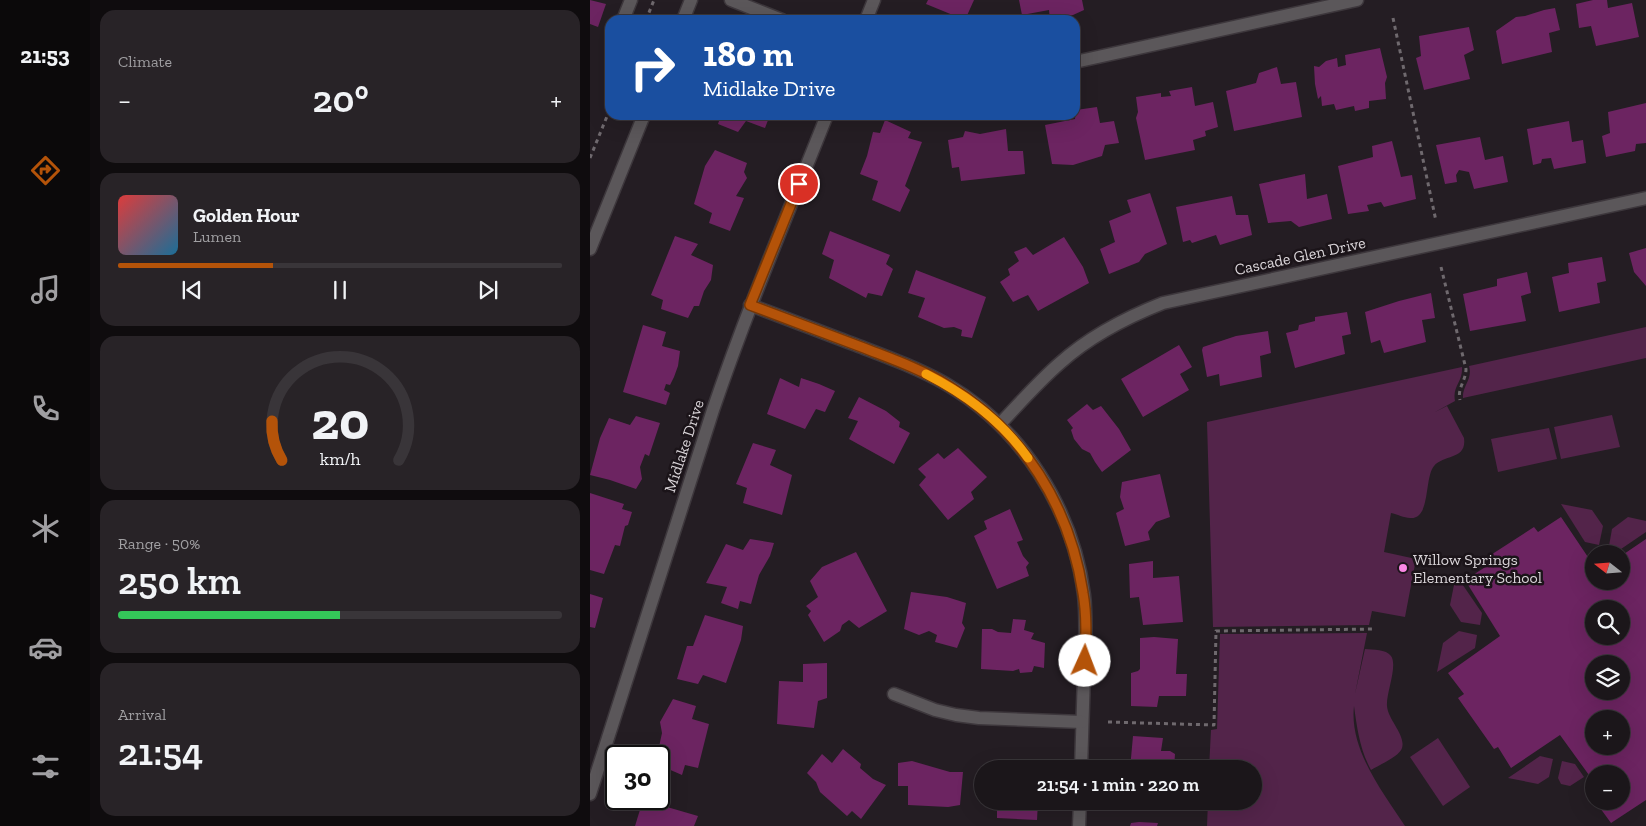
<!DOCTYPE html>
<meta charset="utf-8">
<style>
body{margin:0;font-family:"Zilla Slab",serif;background:#282327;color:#f1f3f6;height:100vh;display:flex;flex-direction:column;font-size:19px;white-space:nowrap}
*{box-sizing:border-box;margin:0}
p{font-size:16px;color:#a09fa2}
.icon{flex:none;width:28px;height:28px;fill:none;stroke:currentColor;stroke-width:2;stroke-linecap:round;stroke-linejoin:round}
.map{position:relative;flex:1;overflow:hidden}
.drawer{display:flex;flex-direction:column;gap:10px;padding:10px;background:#0f0c0e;width:500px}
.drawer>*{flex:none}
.banner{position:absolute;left:15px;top:15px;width:475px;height:105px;border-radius:15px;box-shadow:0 5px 20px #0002,0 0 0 1px #393539;background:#1a4fa0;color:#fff;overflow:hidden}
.needle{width:32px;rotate:287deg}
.tools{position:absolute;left:995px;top:545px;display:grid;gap:10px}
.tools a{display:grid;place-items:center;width:45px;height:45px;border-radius:50%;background:#1b161a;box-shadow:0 5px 20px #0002,0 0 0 1px #393539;font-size:25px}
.speed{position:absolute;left:15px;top:745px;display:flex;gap:10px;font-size:25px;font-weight:700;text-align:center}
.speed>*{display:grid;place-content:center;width:65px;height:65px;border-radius:50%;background:#1b161a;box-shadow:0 5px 20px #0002,0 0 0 1px #393539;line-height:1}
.speed .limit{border:2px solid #111;border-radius:8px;background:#fff;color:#111}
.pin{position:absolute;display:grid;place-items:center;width:42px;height:42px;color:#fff;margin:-21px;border:2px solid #fff;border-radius:50%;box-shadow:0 1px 5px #0007}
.me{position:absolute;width:55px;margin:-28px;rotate:2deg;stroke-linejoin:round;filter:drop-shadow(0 0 4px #0008)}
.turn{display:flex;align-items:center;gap:18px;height:105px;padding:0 15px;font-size:22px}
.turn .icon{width:65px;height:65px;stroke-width:2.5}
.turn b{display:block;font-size:35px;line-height:42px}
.big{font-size:38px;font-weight:600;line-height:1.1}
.drawer .tile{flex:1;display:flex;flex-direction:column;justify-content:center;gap:8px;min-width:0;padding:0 18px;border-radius:15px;background:#282327}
.drawer .dial{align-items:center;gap:0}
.dial svg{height:130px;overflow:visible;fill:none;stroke:#393539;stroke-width:7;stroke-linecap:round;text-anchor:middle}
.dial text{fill:#f1f3f6;stroke:none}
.song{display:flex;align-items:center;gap:15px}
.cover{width:60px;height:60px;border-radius:8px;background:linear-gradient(135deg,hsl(0 70% 55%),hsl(200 70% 35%))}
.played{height:5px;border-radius:2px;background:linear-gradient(90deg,#b45309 35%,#393539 35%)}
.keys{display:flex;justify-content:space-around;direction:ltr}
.heat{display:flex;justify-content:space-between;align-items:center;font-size:28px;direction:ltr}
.charge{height:8px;border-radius:4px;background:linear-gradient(90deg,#34c759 50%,#393539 0)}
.trip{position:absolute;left:384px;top:760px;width:288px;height:50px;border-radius:25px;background:#1b161a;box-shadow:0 5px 20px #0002,0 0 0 1px #393539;font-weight:600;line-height:50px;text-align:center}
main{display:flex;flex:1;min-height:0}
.tabs{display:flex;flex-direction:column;width:90px;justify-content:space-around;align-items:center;background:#0b090a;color:#a09fa2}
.tabs .icon{width:35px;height:35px}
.tabs .selected{color:#b45309}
.tabs b{font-size:22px;color:#f1f3f6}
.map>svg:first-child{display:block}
.green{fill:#53244a}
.building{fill:#6c2461;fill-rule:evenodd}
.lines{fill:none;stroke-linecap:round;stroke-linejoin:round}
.minor-casing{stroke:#3d373c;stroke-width:15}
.tertiary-casing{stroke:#3d373c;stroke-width:15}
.path{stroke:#6f696e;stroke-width:3;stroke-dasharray:4 4;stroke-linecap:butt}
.minor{stroke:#5b575a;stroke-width:12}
.tertiary{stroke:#5b575a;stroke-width:12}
.route-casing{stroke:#753606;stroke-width:12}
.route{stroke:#b45309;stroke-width:9}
.slow{stroke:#f59e0b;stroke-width:9}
.poi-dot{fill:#fb87e5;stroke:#1b1419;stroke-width:2}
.labels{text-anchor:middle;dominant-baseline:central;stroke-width:5;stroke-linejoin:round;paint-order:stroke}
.street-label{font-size:16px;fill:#dad5d9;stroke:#1b1419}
.poi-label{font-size:16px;fill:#dad5d9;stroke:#1b1419;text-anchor:start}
</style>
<main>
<nav class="tabs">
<b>21:53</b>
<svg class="icon selected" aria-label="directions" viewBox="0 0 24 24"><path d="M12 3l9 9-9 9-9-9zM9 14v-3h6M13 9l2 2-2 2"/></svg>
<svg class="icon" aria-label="music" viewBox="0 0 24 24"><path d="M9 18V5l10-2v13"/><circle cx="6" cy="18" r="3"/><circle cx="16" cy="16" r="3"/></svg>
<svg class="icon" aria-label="phone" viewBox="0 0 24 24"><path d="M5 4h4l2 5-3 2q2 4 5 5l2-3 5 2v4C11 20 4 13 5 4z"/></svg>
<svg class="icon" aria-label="climate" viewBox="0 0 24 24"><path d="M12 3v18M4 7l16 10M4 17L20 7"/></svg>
<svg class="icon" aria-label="car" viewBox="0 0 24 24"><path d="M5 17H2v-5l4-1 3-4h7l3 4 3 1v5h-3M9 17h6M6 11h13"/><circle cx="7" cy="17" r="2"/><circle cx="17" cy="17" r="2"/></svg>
<svg class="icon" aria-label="filters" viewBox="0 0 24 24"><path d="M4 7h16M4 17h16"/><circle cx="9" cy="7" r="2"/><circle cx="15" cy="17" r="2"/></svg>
</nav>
<section class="drawer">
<div class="tile"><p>Climate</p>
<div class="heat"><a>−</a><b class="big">20°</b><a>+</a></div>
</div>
<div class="tile">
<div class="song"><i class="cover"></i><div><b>Golden Hour</b><p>Lumen</p></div></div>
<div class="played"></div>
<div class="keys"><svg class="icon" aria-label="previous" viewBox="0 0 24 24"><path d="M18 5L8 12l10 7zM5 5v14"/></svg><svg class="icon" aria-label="pause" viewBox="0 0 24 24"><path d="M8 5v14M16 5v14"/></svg><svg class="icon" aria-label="next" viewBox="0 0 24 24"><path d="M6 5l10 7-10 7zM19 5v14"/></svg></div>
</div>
<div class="tile dial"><svg viewBox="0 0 100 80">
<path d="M14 69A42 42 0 1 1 86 69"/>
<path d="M14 69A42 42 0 0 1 8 45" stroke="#b45309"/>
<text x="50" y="56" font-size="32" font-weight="700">20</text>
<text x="50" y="72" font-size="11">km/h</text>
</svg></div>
<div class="tile"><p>Range · 50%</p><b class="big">250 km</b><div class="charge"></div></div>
<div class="tile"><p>Arrival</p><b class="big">21:54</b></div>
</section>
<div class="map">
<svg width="1056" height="826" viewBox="0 0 1056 826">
<rect width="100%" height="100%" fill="#241d23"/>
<g class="green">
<path d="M 1056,327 L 1056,358 L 873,398 C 872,386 883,379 879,366 Z"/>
<path d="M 872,367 C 873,382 862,386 865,401 L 845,412 L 857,406 L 874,438 C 877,460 854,454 844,466 C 834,478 841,520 820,518 C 814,518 807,514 801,513 L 794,552 L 826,559 L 815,617 L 782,611 L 779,625 L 623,627 L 617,422 Z"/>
<polygon points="1022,415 1030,447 971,459 964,427"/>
<polygon points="959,428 967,459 908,472 901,439"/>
<polygon points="971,504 1002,510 1013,526 1009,545 995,542"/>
<polygon points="1038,517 1056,521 1056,532 1031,549 1019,546 1022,529"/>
<polygon points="866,575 892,613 890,625 871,622 860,605"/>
<polygon points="869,631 887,635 885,648 847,672 853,643"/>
<path d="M 777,633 L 765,694 L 775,649 C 783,650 796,649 801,656 C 808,666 796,693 797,706 C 798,720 816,735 812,748 C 810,756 789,765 781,770 C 770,750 767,728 764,706 C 759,750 793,792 815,826 L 617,826 L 618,801 L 662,801 L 662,769 L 619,769 L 621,730 L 627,729 L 630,634 Z"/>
<polygon points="848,738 880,787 853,806 820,757"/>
<polygon points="950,756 963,759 959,777 948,784 918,778"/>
<polygon points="972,761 985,764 994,777 980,786 971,784 968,778"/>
</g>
<g class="building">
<polygon points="0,0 16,4 8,27 0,24"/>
<polygon points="338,0 384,0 375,20 336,4"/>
<polygon points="429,0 492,0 494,10 483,15 460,20 459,10 432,15"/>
<polygon points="1003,0 1017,0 1018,8 1042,3 1049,37 1006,46 1001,26 989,28 986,4"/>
<polygon points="965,8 970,30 959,33 962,52 912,64 906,31 926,17 935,16 954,10"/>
<polygon points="879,27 884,50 874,55 880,79 834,90 826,58 831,56 829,36"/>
<polygon points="790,48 797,77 795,83 796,99 779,101 779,108 765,111 764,106 746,110 744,104 732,106 731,96 728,99 725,84 724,66 729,67 736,61 747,58 748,67 756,65 755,55"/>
<polygon points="687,67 691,84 706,82 712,117 644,131 636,91 666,83 669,73"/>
<polygon points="602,87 605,106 623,102 628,127 615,131 616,136 603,140 605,150 555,160 546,118 548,112 546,97 571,93 571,97 581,96 579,91"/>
<polygon points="1056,103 1056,143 1046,144 1045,151 1016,157 1012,136 1020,133 1018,112"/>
<polygon points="507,107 510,123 524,121 529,143 515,145 512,156 483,165 462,164 455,125 485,119 486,110"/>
<polygon points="131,115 180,115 175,128 156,121 148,132 128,124"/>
<polygon points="295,120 321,132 318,138 332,142 315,186 320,190 310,212 282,200 288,181 270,174 277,156 283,132 290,133"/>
<polygon points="979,121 982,142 993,140 996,163 964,169 961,158 952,159 951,163 943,165 937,129"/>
<polygon points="416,129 418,151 433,151 435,174 371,181 369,167 362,168 358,140 373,137 375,131 390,134"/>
<polygon points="890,137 895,160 913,156 918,182 884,189 879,172 869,170 866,175 867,182 855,184 846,145"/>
<polygon points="802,141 811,177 822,175 826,199 794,207 791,202 777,205 779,211 758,214 748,166 783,157 782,146"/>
<polygon points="125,150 157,163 154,172 157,178 146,196 154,198 140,231 119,223 122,213 104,204 115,166"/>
<polygon points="715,174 717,199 737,194 742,219 709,227 701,221 678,223 669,184"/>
<polygon points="560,193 577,244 555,254 549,262 519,274 510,249 525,242 519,221 541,212 537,200"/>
<polygon points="642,196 646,215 658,215 662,235 630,245 626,235 602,243 600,240 593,242 586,207"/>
<polygon points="240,231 300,255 296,264 303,269 292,296 278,293 276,298 239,278 244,260 232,254"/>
<polygon points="85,236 108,244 101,255 123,265 121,280 114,291 109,306 104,306 98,318 71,309 73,300 61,295"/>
<polygon points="474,237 493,267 499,283 448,311 438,295 423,302 410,282 420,275 418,269 429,261 424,252 436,247 443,255"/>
<polygon points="1056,248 1056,286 1044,272 1039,253"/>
<polygon points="1012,257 1016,281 1007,283 1010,303 969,312 962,277 979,273 978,263"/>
<polygon points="326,270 396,297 382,338 371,336 372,330 364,327 354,328 328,317 335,298 318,293"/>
<polygon points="937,272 941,293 931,296 936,321 880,331 873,294 907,286 907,279"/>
<polygon points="841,293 845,318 832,320 836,342 794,353 790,340 781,343 775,312 809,301"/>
<polygon points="757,312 761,334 752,336 755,354 705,368 696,333 708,330 709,325 725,321 725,317"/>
<polygon points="53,325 76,332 72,346 90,351 88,366 84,377 80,385 76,384 74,390 80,393 76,405 33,392"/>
<polygon points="678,331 681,353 670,356 672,377 630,386 629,374 617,377 612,350 613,347 646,336"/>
<polygon points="589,345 602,367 590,374 599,390 553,417 531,379"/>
<polygon points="190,378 209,387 211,378 229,384 245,391 235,412 226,409 215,429 177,414"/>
<polygon points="269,397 296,411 310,422 309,427 320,433 304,464 259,439 268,421 258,418"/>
<polygon points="497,404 503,410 511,406 529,429 541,450 512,472 505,462 500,453 492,449 484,439 481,430 483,428 477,420"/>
<polygon points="46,416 70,423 59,456 55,454 50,467 52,479 46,489 20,480 0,475 10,438 19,418 40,425"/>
<polygon points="163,443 186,450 180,465 202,475 192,515 153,503 157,488 146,484"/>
<polygon points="368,448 397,477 381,492 384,499 358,520 329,485 336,477 328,469 348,453 354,459"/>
<polygon points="570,474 580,517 566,522 558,532 560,540 535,546 526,513 534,509 530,497 532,482"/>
<polygon points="0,493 34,504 32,509 42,512 38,525 35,526 30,546 25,545 14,574 0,570"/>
<polygon points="420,509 433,540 427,542 433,556 439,563 436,567 439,576 407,589 384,536 397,529 394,521"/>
<path d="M 971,517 L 1004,566 L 1004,581 L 1031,581 L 1031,556 L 1056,539 L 1056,800 L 1021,823 L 1005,801 L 1031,801 L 1031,774 L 1004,774 L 1004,782 L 970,735 L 921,768 L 908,747 L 904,749 L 868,698 L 874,694 L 858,673 L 910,636 L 875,580 L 897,566 L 893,560 L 944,527 L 948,532 ZM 1004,609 L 1031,609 L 1031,636 L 1004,636 ZM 1004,664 L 1031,664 L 1031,691 L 1004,691 ZM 1004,719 L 1031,719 L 1031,746 L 1004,746 Z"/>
<polygon points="160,539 184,543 180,556 169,575 161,604 150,601 148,609 131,603 137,587 116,583 136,544 153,550"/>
<polygon points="266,552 297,611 269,628 259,620 252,625 250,631 234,642 218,615 221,611 216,606 228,597 220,581 232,567"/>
<polygon points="563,561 563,578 589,576 593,622 553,625 549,597 540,598 539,564"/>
<polygon points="321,592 357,597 376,603 372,623 375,628 367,648 345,642 347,635 339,631 329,635 314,629"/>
<polygon points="0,594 13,598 5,628 0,627"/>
<polygon points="115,615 153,626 151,640 136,683 113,675 108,684 87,679 97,646 103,646"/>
<polygon points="423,619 436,620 434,630 444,633 441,639 455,643 454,668 444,666 442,672 430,673 429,669 423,671 391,669 392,629 402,629 408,632 421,633"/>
<polygon points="564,637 588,639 586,674 597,674 596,696 569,696 567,707 541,706 541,673 548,671 550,669 550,638"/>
<polygon points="237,663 237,698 228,701 224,728 187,724 189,681 213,682 213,664"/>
<polygon points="83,699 106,706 102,719 119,724 108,768 95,765 92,775 69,765 69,756 67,756 72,733 70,722"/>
<polygon points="543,736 573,738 571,751 580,751 585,754 584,769 540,769"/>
<polygon points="253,749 271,764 270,768 283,779 296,785 271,819 262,811 257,816 230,792 226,782 217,773 232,754 242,763"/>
<polygon points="322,761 360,772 373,772 370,805 358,807 318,805 318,786 308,786 308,763"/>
<polygon points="389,769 392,769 392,793 387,793"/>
<polygon points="53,800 108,816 104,826 45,826"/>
<polygon points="407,801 448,801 447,820 407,818"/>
<polygon points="537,801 584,801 584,807 536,805"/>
<polygon points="541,823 549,822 568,823 567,826 540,826"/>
</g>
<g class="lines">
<g class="minor-casing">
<g id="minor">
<polyline points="141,0 192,20"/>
<polyline points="33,20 41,0"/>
<polyline points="276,20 284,0"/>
<polyline points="485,62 767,0"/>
<path d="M 160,305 C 196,318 231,332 266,345 C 297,357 328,368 356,384 C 432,428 483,509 494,595 C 497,621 495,648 494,674 C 493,706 492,737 491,769"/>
<path d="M 410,424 C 429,404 448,382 470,363 C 500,336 535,318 573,303 L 1056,198"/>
<polyline points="304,694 345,710 366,715 389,718 492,722"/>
<path d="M 0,794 L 123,410 C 157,310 198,213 237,115"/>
<polyline points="489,826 490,801"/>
</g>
</g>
<g class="tertiary-casing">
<g id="tertiary">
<polyline points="93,20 101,0"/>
<polyline points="0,249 54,115"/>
</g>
</g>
<g class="path">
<polyline points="803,18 846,221"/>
<polyline points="56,20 64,0"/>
<polyline points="0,158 20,109"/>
<path d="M 851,267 L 876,369 C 876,381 867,388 870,400"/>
<polyline points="518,722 624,725 626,631 784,629"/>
</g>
<use href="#minor" class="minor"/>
<use href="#tertiary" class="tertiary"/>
</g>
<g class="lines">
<g class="route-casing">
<path id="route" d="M 209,184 L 160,305 C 198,319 236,334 274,348 C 302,359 331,369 357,385 C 433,430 480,507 493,593 C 497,616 496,638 495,661"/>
</g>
<use href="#route" class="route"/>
<path class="slow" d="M 336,374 C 375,394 412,421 438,458"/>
</g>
<circle class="poi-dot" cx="813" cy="568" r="5"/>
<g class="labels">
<g class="street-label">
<text transform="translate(710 256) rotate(-12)">Cascade Glen Drive</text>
<text transform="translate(94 446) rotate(-72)">Midlake Drive</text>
</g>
<g class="poi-label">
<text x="823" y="559">Willow Springs<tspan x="823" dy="18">Elementary School</tspan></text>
</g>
</g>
</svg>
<div class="tools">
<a><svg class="needle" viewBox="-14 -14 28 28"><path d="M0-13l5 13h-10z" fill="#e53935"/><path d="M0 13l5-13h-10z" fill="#a09fa2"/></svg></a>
<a><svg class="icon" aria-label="search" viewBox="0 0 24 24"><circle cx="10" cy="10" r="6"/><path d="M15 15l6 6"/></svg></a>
<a><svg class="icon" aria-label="layers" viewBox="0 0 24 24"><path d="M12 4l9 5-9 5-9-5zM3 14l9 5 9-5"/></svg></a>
<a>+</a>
<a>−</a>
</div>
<div class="speed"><div class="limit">30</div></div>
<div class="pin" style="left:209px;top:184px;background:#d93025"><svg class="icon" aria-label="arrive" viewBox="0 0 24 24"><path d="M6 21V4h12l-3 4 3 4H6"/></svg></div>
<svg class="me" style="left:495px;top:661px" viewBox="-20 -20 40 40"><circle r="19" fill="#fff"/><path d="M0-13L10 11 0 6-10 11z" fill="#b45309"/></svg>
<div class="trip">21:54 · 1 min · 220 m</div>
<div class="banner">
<div class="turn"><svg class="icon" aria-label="right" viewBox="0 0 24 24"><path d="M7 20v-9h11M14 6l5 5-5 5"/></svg><div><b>180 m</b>Midlake Drive</div></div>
</div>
</div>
</main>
